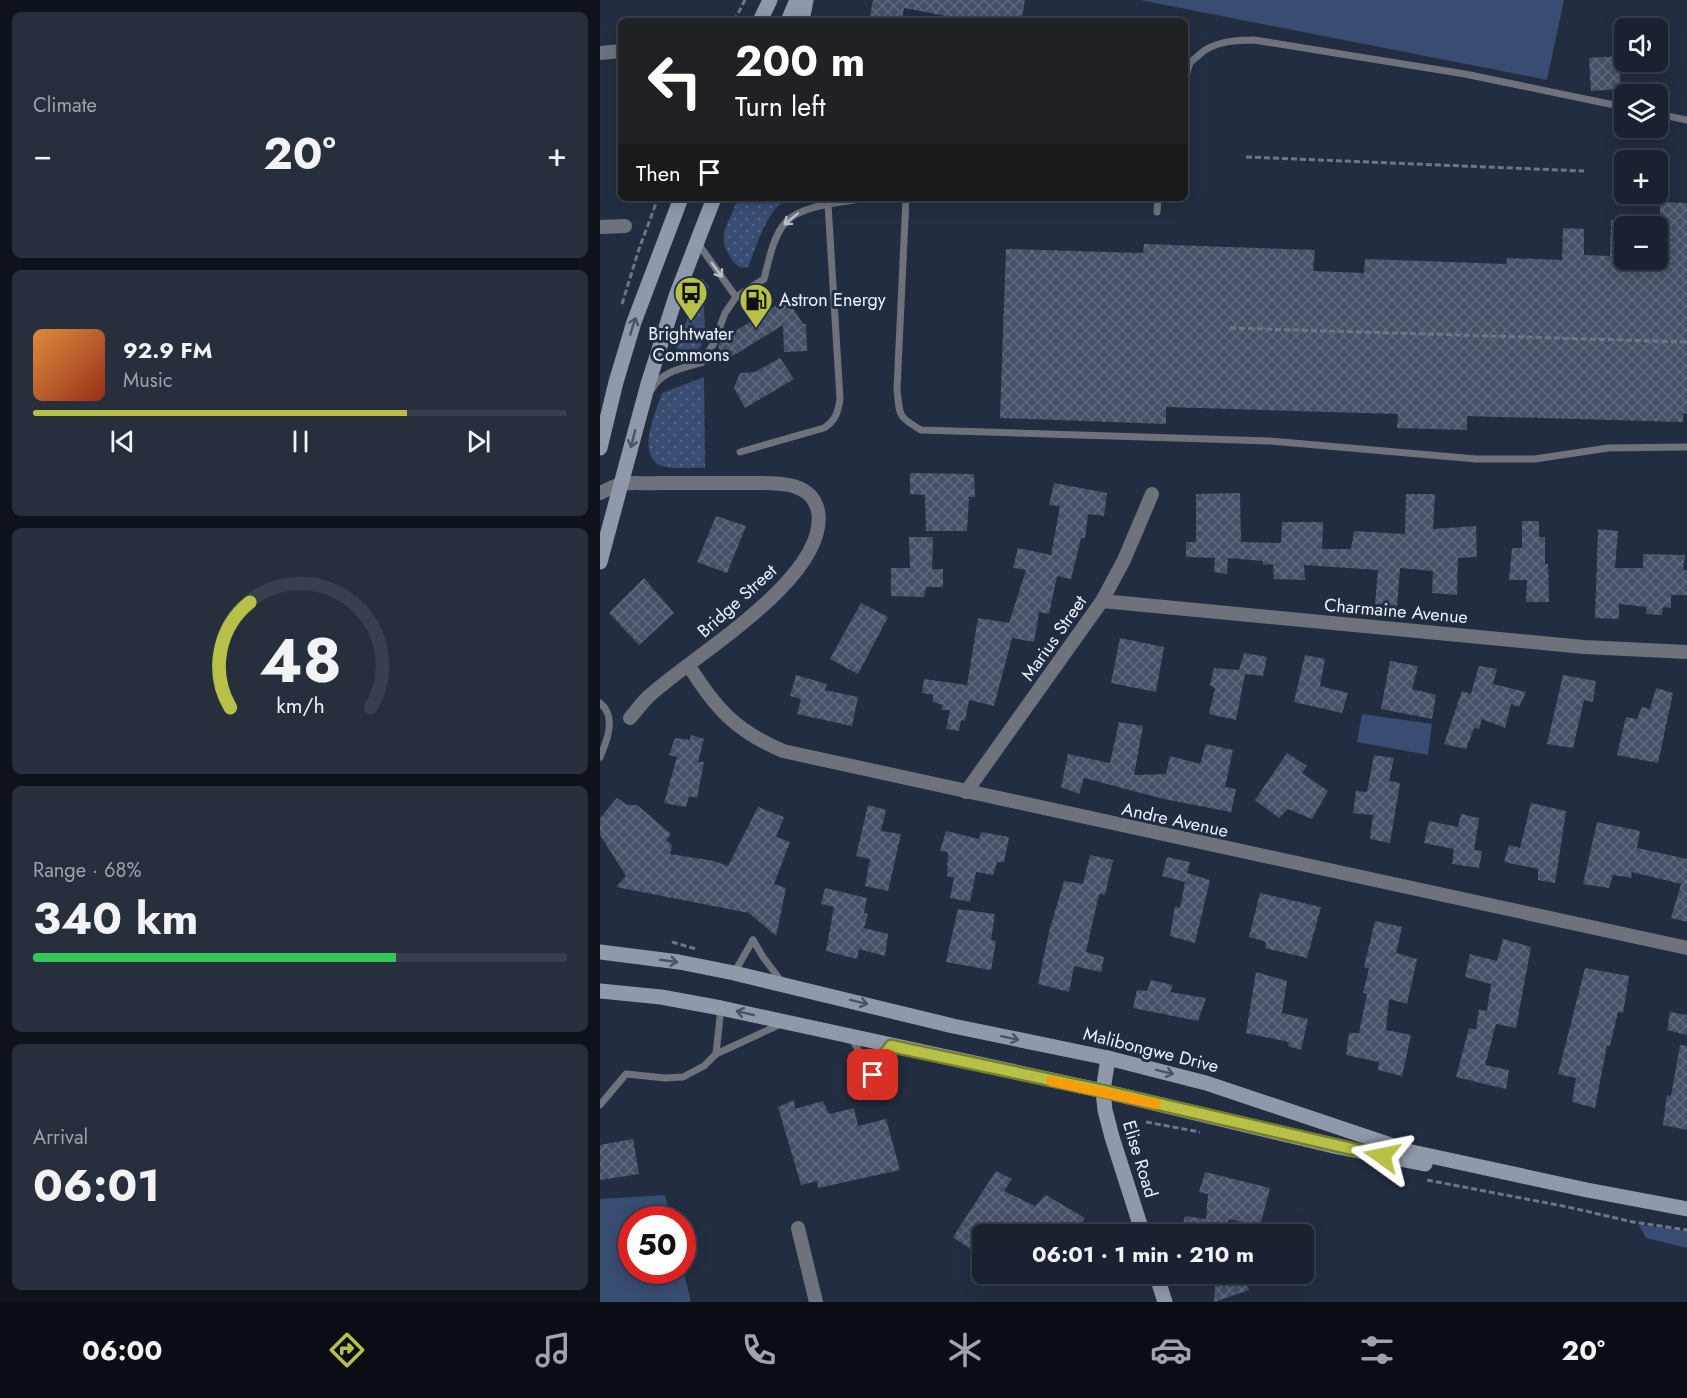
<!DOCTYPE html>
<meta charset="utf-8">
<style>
body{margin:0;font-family:Jost,sans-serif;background:#272f3d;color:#f1f3f6;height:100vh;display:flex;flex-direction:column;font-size:22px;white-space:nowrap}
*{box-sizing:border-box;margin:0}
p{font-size:20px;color:#9fa4ab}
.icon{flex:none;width:33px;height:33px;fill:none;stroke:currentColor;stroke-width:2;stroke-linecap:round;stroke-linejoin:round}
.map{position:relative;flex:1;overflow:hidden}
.side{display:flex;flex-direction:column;gap:12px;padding:12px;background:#0e131b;width:600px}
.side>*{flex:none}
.guide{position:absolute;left:18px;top:18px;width:570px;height:183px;border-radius:9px;box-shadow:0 3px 15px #0003,0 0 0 2px #383f4d;background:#202124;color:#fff;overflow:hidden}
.fabs{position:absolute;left:1014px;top:18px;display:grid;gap:12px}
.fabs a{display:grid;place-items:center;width:54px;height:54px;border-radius:9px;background:#1a2231;box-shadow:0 3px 15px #0003,0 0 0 2px #383f4d;font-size:30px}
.speed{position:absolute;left:18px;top:1206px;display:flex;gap:12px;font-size:30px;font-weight:700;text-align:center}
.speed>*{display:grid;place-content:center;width:78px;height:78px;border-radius:50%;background:#1a2231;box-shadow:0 3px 15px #0003,0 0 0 2px #383f4d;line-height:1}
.speed .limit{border:9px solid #d22;background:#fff;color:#111}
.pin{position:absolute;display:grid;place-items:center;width:51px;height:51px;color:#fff;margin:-26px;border-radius:12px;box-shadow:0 3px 9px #0006}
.me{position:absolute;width:66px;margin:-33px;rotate:282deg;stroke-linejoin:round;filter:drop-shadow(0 0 4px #0008)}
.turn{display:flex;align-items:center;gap:21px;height:126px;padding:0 18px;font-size:27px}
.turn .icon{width:78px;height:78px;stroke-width:2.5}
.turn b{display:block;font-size:42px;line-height:51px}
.then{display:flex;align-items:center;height:57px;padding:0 18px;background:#0003;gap:12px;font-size:22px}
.big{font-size:45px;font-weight:700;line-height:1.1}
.side .widget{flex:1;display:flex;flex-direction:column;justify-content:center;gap:9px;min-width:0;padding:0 21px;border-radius:9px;background:#272f3d}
.side .dial{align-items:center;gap:0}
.dial svg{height:156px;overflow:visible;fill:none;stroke:#383f4d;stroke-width:7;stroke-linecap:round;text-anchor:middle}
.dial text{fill:#f1f3f6;stroke:none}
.song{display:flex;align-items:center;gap:18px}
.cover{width:72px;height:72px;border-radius:9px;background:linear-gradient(135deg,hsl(30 70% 55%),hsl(10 70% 35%))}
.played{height:6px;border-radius:3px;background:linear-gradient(90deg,#b7c148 70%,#383f4d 70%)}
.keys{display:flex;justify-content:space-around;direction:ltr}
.heat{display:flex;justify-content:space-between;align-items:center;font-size:33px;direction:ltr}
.charge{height:9px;border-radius:4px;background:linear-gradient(90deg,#34c759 68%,#383f4d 0)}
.trip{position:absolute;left:372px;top:1224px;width:342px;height:60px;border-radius:9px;background:#1a2231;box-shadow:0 3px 15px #0003,0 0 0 2px #383f4d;font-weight:700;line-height:60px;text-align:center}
.dock{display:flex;height:96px;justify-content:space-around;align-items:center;background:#0a0e14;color:#9fa4ab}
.dock .icon{width:42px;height:42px}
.dock .selected{color:#b7c148}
.dock b{font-size:27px;color:#f1f3f6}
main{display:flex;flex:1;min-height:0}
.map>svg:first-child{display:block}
.grass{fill:url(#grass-dots)}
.park{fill:#394c72}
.building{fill:url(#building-cross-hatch)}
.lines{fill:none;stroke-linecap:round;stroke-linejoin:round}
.path{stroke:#6e7688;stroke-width:3;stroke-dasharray:6 3;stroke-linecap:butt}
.lane{stroke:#6d727c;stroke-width:7}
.street{stroke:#6d727c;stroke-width:14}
.secondary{stroke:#9099a9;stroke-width:15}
.oneway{stroke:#b9bfcb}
.oneway2{stroke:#495365}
.route-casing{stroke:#777d2f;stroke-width:15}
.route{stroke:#b7c148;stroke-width:10}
.slow{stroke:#f59e0b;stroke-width:10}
.labels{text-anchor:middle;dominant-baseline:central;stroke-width:6;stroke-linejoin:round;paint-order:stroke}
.poi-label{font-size:18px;fill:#ebf2ff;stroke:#232d41;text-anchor:start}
.street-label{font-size:18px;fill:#ebf2ff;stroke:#232d41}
</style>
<main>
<section class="side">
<div class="widget"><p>Climate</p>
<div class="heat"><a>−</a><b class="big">20°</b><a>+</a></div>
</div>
<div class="widget">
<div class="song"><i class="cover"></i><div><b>92.9 FM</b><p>Music</p></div></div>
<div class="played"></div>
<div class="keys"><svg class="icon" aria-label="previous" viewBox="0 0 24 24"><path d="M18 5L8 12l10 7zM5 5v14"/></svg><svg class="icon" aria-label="pause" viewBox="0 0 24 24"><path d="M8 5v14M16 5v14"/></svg><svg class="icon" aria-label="next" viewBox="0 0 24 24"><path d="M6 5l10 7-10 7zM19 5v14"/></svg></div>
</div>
<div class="widget dial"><svg viewBox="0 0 100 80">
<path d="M14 69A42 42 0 1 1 86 69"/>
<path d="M14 69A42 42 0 0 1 24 15" stroke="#b7c148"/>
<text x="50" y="56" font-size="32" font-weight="700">48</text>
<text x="50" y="72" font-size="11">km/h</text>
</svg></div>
<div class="widget"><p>Range · 68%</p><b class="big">340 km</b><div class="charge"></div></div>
<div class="widget"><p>Arrival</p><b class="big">06:01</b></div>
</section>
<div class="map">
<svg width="1087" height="1302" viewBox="0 0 1087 1302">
<defs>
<pattern id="grass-dots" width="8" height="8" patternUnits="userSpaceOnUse" patternTransform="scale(1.5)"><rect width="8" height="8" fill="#394c72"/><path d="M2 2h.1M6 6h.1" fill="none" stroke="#566687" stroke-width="1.8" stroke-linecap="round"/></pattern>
<pattern id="building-cross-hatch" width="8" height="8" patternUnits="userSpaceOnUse" patternTransform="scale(1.5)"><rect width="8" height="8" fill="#465167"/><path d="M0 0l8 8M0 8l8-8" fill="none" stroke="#616a7e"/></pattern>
</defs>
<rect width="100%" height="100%" fill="#232d41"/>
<g class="grass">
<path d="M 138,198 L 201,198 C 195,200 187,200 182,203 C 166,213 155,250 148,267 C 140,269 137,266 132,260 C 114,234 130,224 138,198 Z"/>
<polygon points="102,278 109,287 104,304 105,339 99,349 72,361"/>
<path d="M 104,377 L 105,468 C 94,467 72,470 62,466 C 35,456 56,412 62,393 Z"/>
</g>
<g class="park">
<polygon points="540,0 964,0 947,80"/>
<polygon points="762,714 832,724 828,755 757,742"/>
<polygon points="65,1195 71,1219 32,1220 32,1270 82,1270 83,1269 91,1302 0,1302 0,1199"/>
<polygon points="1039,1225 1087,1231 1087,1248 1046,1238"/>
</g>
<g class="building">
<polygon points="273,0 425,0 421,21 372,21 304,8 302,21 269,21"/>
<polygon points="1019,56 1021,89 991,91 989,58"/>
<polygon points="1060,202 1087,203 1087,414 1083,413 1083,422 867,416 867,430 797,428 798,414 566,407 566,424 400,418 406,249 543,253 544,244 715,250 713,271 764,273 765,259 906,264 907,258 962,260 963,228 984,229 984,255 1010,256 1011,220 1024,221 1024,260 1058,260 1058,222 1060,222"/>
<polygon points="187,299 203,324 206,324 207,351 184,352 183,325 126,360 118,347 121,340"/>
<polygon points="180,358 194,379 145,408 134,388 140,373 155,372"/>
<polygon points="310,473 374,474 375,497 369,497 367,531 326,531 325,495 310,494"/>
<polygon points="454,483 507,493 504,516 488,514 485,538 481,538 471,579 457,576 449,614 439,612 434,642 412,638 394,706 369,700 365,721 361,720 359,731 346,729 350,710 341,710 343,705 333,702 333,695 322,693 324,679 367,685 378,618 409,623 426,570 413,568 418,548 451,555 460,506 449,505"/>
<polygon points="640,493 641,542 681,543 682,522 723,522 722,549 751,549 754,531 805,534 806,494 835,494 833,529 876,526 877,557 858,558 857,595 832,593 833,571 800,568 797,606 775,604 778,570 704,565 705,580 674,579 673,564 663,565 663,561 628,558 627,574 614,572 615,558 586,557 586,542 596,542 596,494"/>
<polygon points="116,516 146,526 127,573 97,562"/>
<polygon points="922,521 939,521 939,537 945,537 945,564 948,564 949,602 926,602 927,580 909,580 912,548 922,548"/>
<polygon points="998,529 1018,531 1015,568 1043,568 1043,554 1085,555 1083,570 1087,571 1087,595 1071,595 1071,608 1063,607 1062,615 1046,614 1047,607 1019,604 1019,619 995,618"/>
<polygon points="309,537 333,537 332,569 343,569 343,587 326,587 324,597 291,596 291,568 310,568"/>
<polygon points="44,578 74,613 39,645 9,613"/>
<polygon points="261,603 288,617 258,674 230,659"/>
<polygon points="520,638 564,647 556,692 511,683"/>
<polygon points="644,653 667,657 663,676 645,674 636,720 609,714 615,688 610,685 614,668 639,670"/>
<polygon points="705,655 725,659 720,686 748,693 742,713 694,702"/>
<polygon points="790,661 818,666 812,689 836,695 832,719 781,709"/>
<polygon points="879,666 897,669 893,684 926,692 919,707 911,704 905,728 882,719 879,729 874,728 866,749 844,744 862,691 871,694"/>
<polygon points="196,675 227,684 225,690 258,697 252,726 197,714 201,699 190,696"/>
<polygon points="963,675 996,681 993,702 984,700 973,748 947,744"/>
<polygon points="1056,688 1073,693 1058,763 1017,755 1026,717 1037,719 1042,707 1050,709"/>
<polygon points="519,722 543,726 534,775 566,774 570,756 600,764 606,744 633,750 625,787 636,789 631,812 564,799 484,778 479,794 461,787 468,754 510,763"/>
<polygon points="91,735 104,739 98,762 104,762 97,798 89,796 86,807 64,803 77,757 69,755 75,738 90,740"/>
<polygon points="687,753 707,766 702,773 728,791 712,819 688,809 679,818 655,800"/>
<polygon points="774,755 794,758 789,781 800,783 790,843 770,839 773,815 753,813 756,791 767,792"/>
<polygon points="17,798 27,805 37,805 71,834 66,840 72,845 70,854 114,861 128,866 158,807 184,817 176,837 190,842 174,884 186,888 176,936 149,913 16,887 26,876 0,835 0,818"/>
<polygon points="931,803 966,811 955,883 938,880 938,869 904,862 909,845 920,848"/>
<polygon points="268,805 286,810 281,831 301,834 288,891 265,886 270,859 256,856"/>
<polygon points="861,814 879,818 874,850 882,851 879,868 852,864 854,849 824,843 829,821 858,827"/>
<polygon points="997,822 1040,831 1037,848 1087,859 1087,922 1071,918 1081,884 1032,872 1031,878 1013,875 1009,888 983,884"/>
<polygon points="346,831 379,839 381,832 409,837 404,862 397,862 393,875 376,872 370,902 350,898 354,878 347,876 348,852 340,851"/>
<polygon points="490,855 513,860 505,895 499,894 486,952 504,957 501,972 474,966 469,992 438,984 449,932 464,881 483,884"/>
<polygon points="567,857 590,862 587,873 610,880 595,943 570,936 575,906 580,908 585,882 562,876"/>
<polygon points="225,888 267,898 264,913 268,914 264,928 288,934 285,956 259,949 257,959 226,951 234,907 221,904"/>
<polygon points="660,893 721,907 707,958 665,948 666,942 649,937"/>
<polygon points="358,909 395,914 391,940 396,941 391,970 346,962"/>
<polygon points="775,921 802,927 796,953 817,959 807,1004 789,999 786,1030 811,1035 802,1076 778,1070 779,1062 746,1055 749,1033 759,1033 767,994 763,993 769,969 764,967"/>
<polygon points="903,939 931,947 916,1028 896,1024 885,1065 909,1070 906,1089 856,1077 869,1028 876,1030 879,1009 887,1011 891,984 865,977 870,954 897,961"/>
<polygon points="985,968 1029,976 1023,1013 1018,1012 1010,1046 1007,1045 995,1108 972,1102 976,1078 958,1074"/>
<polygon points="656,972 687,981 682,1013 708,1019 701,1050 688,1046 689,1042 646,1033"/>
<polygon points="551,980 573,985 570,992 606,998 598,1021 533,1008 537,990 547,991"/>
<polygon points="1070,1012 1087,1015 1087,1035 1067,1030"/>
<polygon points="1080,1045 1087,1046 1087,1130 1063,1125 1067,1095 1071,1096"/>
<polygon points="194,1100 195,1109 223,1101 229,1114 254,1108 258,1126 286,1119 300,1170 218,1188 217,1181 201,1185 178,1107"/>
<polygon points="33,1139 39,1174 0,1180 0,1145"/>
<polygon points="396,1171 412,1179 404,1191 435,1206 446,1195 485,1218 474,1234 407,1234 388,1221 370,1249 353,1237"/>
<polygon points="605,1172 670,1188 660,1226 629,1219 626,1226 620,1224 617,1232 609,1229 606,1234 580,1234 585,1216 606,1219 608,1194 599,1192"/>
<polygon points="616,1274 644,1274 649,1290 614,1302"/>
</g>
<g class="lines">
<g class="path">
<polyline points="134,21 145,0"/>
<polyline points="646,157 984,171"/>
<polyline points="22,304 39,249 58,198"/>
<polyline points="630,328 1087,342"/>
<polyline points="72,942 96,949"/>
<polyline points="546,1122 600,1132"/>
<polyline points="827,1180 968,1207 1033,1222 1087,1230"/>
</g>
<g class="lane">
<path d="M 585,65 C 593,62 598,55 605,50 C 620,41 637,40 654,40 L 865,74 L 1024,107"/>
<polyline points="585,79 590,63"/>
<polyline points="1058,114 1087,120"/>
<path d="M 306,198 L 297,389 C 300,416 297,416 321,430 L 670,441 L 876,459 L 935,459 L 1008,448 L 1087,447"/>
<polyline points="557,212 558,198"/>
<polyline points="97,242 136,297"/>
<path d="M 52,389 C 62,371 83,368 101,363 L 114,343 L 125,313 L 136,297 L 164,279 C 169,260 173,236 186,222 C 201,205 244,202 266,198"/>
<path d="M 140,452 L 224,428 C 235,421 238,413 240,399 L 228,204"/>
<path d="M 0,703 C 17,716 7,741 0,757"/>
<polyline points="153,940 163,957 182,982"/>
<polyline points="134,973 153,940"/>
<path d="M 252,1040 C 267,1060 264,1069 258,1093"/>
<polyline points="116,1054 121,1008"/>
<path d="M 258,1093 C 273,1090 270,1077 276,1066 C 280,1059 286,1052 291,1046"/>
<polyline points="0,1105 26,1074 65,1078 83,1077 104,1066 116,1054 181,1024"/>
</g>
<g class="street">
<polyline points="0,53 21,51"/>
<polyline points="0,227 25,226"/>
<path d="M 0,493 C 7,490 14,486 21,484 C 33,482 46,484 58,483 C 91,483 125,483 158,483 C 182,483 212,483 218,511 C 230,578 89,658 48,697 C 41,704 36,711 30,718"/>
<polyline points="502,601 984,647 1087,652"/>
<path d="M 89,666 C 116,709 136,731 183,751 L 1087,948"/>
<polyline points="366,792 502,601 524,560 552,494"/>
<polyline points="198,1228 216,1302"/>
</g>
<g class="secondary">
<polyline points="160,21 170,0"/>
<polyline points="188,21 197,0"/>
<polyline points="202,21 206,0"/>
<polyline points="0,448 16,382 34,322 81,198"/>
<polyline points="0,562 48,384 76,296 114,198"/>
<polyline points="0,952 79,962 134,973 353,1026 508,1058 606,1083 812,1152 987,1190 1087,1209"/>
<polyline points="0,991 61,997 121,1008 503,1091 738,1147 825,1164"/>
<polyline points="508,1058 503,1091 505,1110 512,1137 543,1234"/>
<polyline points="556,1274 565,1302"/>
</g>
</g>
<defs><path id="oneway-shaft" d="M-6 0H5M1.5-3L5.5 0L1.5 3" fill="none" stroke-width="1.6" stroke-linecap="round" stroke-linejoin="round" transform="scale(1.5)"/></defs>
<g class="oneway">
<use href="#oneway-shaft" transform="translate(191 219) rotate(141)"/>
<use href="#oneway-shaft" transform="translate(117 270) rotate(54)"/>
</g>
<g class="oneway2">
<use href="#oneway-shaft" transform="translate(33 326) rotate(-72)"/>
<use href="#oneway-shaft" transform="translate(33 439) rotate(104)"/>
<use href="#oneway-shaft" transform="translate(69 961) rotate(8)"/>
<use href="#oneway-shaft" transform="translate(259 1002) rotate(14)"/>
<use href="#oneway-shaft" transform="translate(145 1013) rotate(-167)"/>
<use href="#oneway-shaft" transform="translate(410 1038) rotate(12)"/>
<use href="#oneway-shaft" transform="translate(565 1072) rotate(14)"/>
</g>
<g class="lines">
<g class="route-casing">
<polyline id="route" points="273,1075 276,1066 291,1046 503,1091 782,1156"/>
</g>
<use href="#route" class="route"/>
<polyline class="slow" points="451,1081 556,1104"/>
</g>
<defs>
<g id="bus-pin" transform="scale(1.725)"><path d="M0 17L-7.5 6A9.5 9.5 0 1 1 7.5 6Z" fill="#b7c148" stroke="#232d41"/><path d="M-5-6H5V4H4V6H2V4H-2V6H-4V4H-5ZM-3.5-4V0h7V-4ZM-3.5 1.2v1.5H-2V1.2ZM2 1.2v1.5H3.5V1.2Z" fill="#111"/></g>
<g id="fuel-pin" transform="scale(1.725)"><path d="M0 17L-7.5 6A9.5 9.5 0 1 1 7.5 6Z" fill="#b7c148" stroke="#232d41"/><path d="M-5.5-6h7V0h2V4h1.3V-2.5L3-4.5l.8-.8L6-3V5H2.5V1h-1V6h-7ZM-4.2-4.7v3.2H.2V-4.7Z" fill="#111"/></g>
</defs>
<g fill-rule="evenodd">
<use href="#bus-pin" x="91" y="293"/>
<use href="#fuel-pin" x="156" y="300"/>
</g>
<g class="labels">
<g class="poi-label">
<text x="179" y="300">Astron Energy</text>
<text x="91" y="334" text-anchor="middle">Brightwater<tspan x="91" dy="21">Commons</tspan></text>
</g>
<g class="street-label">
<text transform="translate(137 601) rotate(-42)">Bridge Street</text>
<text transform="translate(796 611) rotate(5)">Charmaine Avenue</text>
<text transform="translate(454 638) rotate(-55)">Marius Street</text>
<text transform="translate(575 820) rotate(12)">Andre Avenue</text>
<text transform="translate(551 1050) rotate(14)">Malibongwe Drive</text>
<text transform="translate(540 1159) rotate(73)">Elise Road</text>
</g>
</g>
</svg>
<div class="fabs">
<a><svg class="icon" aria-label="sound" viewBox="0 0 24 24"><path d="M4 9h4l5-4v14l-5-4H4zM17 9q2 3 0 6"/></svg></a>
<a><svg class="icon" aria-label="layers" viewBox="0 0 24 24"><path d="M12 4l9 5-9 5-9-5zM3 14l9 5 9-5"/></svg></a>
<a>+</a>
<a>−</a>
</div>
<div class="speed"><div class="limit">50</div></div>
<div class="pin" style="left:273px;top:1075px;background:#d93025"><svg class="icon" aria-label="arrive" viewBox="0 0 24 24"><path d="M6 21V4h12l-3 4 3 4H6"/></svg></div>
<svg class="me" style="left:782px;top:1156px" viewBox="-20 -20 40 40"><path d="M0-17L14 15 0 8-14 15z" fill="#b7c148" stroke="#fff" stroke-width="4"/></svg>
<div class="trip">06:01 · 1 min · 210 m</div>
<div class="guide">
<div class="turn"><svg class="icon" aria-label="left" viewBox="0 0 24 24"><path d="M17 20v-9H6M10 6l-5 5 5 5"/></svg><div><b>200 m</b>Turn left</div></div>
<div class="then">Then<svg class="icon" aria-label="arrive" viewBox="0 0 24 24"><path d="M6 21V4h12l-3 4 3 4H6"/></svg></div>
</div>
</div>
</main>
<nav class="dock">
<b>06:00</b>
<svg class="icon selected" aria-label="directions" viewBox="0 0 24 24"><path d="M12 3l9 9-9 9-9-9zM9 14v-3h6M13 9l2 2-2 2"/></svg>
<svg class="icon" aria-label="music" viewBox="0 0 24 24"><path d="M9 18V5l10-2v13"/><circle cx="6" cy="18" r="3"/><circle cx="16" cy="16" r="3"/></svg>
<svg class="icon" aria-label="phone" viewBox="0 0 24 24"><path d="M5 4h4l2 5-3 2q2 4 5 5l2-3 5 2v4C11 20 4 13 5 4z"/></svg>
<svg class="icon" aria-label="climate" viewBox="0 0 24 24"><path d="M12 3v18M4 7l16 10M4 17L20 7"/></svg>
<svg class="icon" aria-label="car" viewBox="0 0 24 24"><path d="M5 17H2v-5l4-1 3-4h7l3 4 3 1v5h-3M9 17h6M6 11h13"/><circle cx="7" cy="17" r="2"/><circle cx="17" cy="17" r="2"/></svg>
<svg class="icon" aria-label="filters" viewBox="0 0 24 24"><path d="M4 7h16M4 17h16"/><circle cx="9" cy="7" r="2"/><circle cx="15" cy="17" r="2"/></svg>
<b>20°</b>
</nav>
